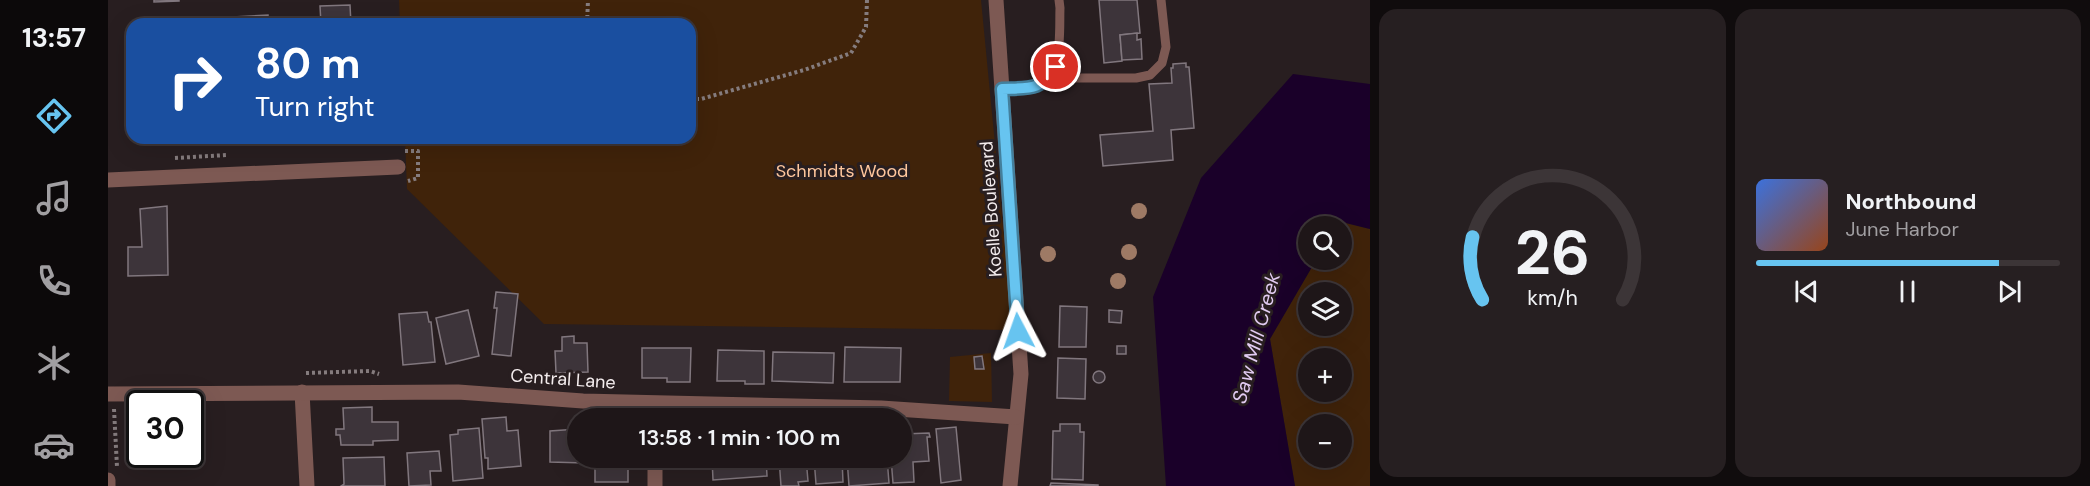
<!DOCTYPE html>
<meta charset="utf-8">
<style>
body{margin:0;font-family:"DM Sans",sans-serif;background:#261f21;color:#f1f3f6;height:100vh;display:flex;flex-direction:column;font-size:22px;white-space:nowrap}
*{box-sizing:border-box;margin:0}
p{font-size:20px;color:#a19fa2}
.icon{flex:none;width:33px;height:33px;fill:none;stroke:currentColor;stroke-width:2;stroke-linecap:round;stroke-linejoin:round}
.map{position:relative;flex:1;overflow:hidden}
.sheet{display:flex;flex-direction:column;gap:9px;padding:9px;background:#100c0d;width:720px}
.sheet>*{flex:none}
.banner{position:absolute;left:18px;top:18px;width:570px;height:126px;border-radius:18px;box-shadow:0 6px 24px #0002,0 0 0 2px #3c3537;background:#1a4fa0;color:#fff;overflow:hidden}
.tools{position:absolute;left:1190px;top:216px;display:grid;gap:12px}
.tools a{display:grid;place-items:center;width:54px;height:54px;border-radius:50%;background:#1e1618;box-shadow:0 6px 24px #0002,0 0 0 2px #3c3537;font-size:30px}
.speed{position:absolute;left:18px;top:390px;display:flex;gap:12px;font-size:30px;font-weight:700;text-align:center}
.speed>*{display:grid;place-content:center;width:78px;height:78px;border-radius:50%;background:#1e1618;box-shadow:0 6px 24px #0002,0 0 0 2px #3c3537;line-height:1}
.speed .limit{border:3px solid #111;border-radius:9px;background:#fff;color:#111}
.pin{position:absolute;display:grid;place-items:center;width:51px;height:51px;color:#fff;margin:-26px;border:3px solid #fff;border-radius:50%;box-shadow:0 2px 6px #0007}
.me{position:absolute;width:66px;margin:-33px;rotate:356deg;stroke-linejoin:round;filter:drop-shadow(0 0 4px #0008)}
.turn{display:flex;align-items:center;gap:21px;height:126px;padding:0 30px;font-size:27px}
.turn .icon{width:78px;height:78px;stroke-width:2.5}
.turn b{display:block;font-size:42px;line-height:51px}
.sheet .card{flex:1;display:flex;flex-direction:column;justify-content:center;gap:9px;min-width:0;padding:0 21px;border-radius:18px;background:#261f21}
.sheet .dial{align-items:center;gap:0}
.dial svg{height:156px;overflow:visible;fill:none;stroke:#3c3537;stroke-width:7;stroke-linecap:round;text-anchor:middle}
.dial text{fill:#f1f3f6;stroke:none}
.song{display:flex;align-items:center;gap:18px}
.cover{width:72px;height:72px;border-radius:9px;background:linear-gradient(135deg,hsl(220 70% 55%),hsl(20 70% 35%))}
.played{height:6px;border-radius:3px;background:linear-gradient(90deg,#67c4f0 80%,#3c3537 80%)}
.keys{display:flex;justify-content:space-around;direction:ltr}
.sheet .tiles{flex:1;display:grid;gap:9px;grid-template-columns:repeat(2,1fr)}
.trip{position:absolute;left:459px;top:408px;width:345px;height:60px;border-radius:30px;background:#1e1618;box-shadow:0 6px 24px #0002,0 0 0 2px #3c3537;font-weight:600;line-height:60px;text-align:center}
main{display:flex;flex:1;min-height:0}
.dock{display:flex;flex-direction:column;width:108px;justify-content:space-around;align-items:center;background:#0c090a;color:#a19fa2}
.dock .icon{width:42px;height:42px}
.dock .active{color:#67c4f0}
.dock b{font-size:27px;color:#f1f3f6}
.map>svg:first-child{display:block}
.green{fill:#40230a;fill-rule:evenodd}
.water{fill:#1a0029}
.building{fill:#3d343a;stroke:#81777e;stroke-width:1.5}
.lines{fill:none;stroke-linecap:round;stroke-linejoin:round}
.path{stroke:#857c7e;stroke-width:4;stroke-dasharray:3 3;stroke-linecap:butt}
.service{stroke:#7d5953;stroke-width:9}
.minor{stroke:#7d5953;stroke-width:15}
.tree{fill:#9e7a65}
.route-casing{stroke:#437f9c;stroke-width:15}
.route{stroke:#67c4f0;stroke-width:10}
.labels{text-anchor:middle;dominant-baseline:central;stroke-width:6;stroke-linejoin:round;paint-order:stroke}
.park-label{font-size:18px;fill:#fec69d;stroke:#281e20}
.street-label{font-size:18px;fill:#f4edee;stroke:#281e20}
.water-label{font-size:20px;font-style:italic;fill:#e2ccf2;stroke:#281e20}
</style>
<main>
<nav class="dock">
<b>13:57</b>
<svg class="icon active" aria-label="directions" viewBox="0 0 24 24"><path d="M12 3l9 9-9 9-9-9zM9 14v-3h6M13 9l2 2-2 2"/></svg>
<svg class="icon" aria-label="music" viewBox="0 0 24 24"><path d="M9 18V5l10-2v13"/><circle cx="6" cy="18" r="3"/><circle cx="16" cy="16" r="3"/></svg>
<svg class="icon" aria-label="phone" viewBox="0 0 24 24"><path d="M5 4h4l2 5-3 2q2 4 5 5l2-3 5 2v4C11 20 4 13 5 4z"/></svg>
<svg class="icon" aria-label="climate" viewBox="0 0 24 24"><path d="M12 3v18M4 7l16 10M4 17L20 7"/></svg>
<svg class="icon" aria-label="car" viewBox="0 0 24 24"><path d="M5 17H2v-5l4-1 3-4h7l3 4 3 1v5h-3M9 17h6M6 11h13"/><circle cx="7" cy="17" r="2"/><circle cx="17" cy="17" r="2"/></svg>
</nav>
<div class="map">
<svg width="1262" height="486" viewBox="0 0 1262 486">
<rect width="100%" height="100%" fill="#281e20"/>
<g class="green">
<polygon points="291,0 873,0 905,330 436,324 299,189 297,138 582,138 582,24 292,24"/>
<path d="M 1233,222 L 1262,229 L 1262,486 L 1187,486 L 1162,339 L 1208,260 L 1233,260 L 1233,226 L 1227,226 ZM 1200,292 L 1233,292 L 1233,326 L 1200,326 ZM 1200,358 L 1233,358 L 1233,392 L 1200,392 ZM 1200,424 L 1233,424 L 1233,458 L 1200,458 Z"/>
<polygon points="883,353 884,402 841,401 842,357"/>
</g>
<polygon class="water" points="1185,74 1262,84 1262,229 1234,222 1227,226 1200,226 1200,260 1208,260 1162,339 1187,486 1058,486 1045,297 1093,178"/>
<g class="building">
<polygon points="46,0 71,0 71,1 46,2"/>
<polygon points="991,0 1029,0 1032,33 1012,35 1014,61 996,63"/>
<polygon points="242,5 243,24 213,24 212,6"/>
<polygon points="160,15 160,24 126,24 125,17"/>
<polygon points="73,20 73,24 31,24 34,21"/>
<polygon points="1029,33 1029,40 1033,39 1034,59 1014,60 1012,35"/>
<polygon points="1078,63 1078,67 1081,67 1086,128 1063,130 1065,160 995,166 992,135 1045,131 1041,84 1064,83 1063,68 1065,68 1065,64"/>
<polygon points="59,206 60,275 20,276 20,247 34,247 32,209"/>
<polygon points="388,292 410,294 403,356 384,354 389,308 386,308"/>
<polygon points="952,306 979,307 978,347 951,347"/>
<polygon points="360,310 371,356 338,364 328,318"/>
<polygon points="1001,310 1014,311 1013,323 1001,322"/>
<polygon points="319,312 321,322 323,322 327,362 295,365 291,314"/>
<polygon points="466,336 466,343 479,343 480,372 448,373 447,351 454,351 454,337"/>
<rect x="1009" y="346" width="9" height="8"/>
<polygon points="737,347 793,348 792,382 736,382"/>
<polygon points="534,348 583,348 582,382 559,382 559,378 534,378"/>
<polygon points="610,350 656,351 656,384 637,384 637,381 609,381"/>
<polygon points="665,352 726,353 725,383 664,381"/>
<polygon points="874,356 876,369 867,369 866,357"/>
<polygon points="950,358 978,359 977,399 949,398"/>
<circle cx="991" cy="377" r="6"/>
<polygon points="264,407 264,422 290,422 290,440 265,441 265,445 233,445 232,435 228,435 228,429 236,429 235,408"/>
<polygon points="398,417 399,431 410,430 413,466 380,469 380,458 377,458 374,419"/>
<polygon points="952,424 972,424 972,432 976,432 975,480 944,479 945,431 952,431"/>
<polygon points="848,427 853,480 833,483 828,429"/>
<polygon points="371,428 375,478 345,481 342,435 350,434 350,430"/>
<polygon points="470,429 470,458 477,458 477,463 442,462 442,431"/>
<polygon points="821,433 822,437 819,437 821,461 805,462 806,482 785,483 783,458 794,458 794,434"/>
<polygon points="331,451 333,471 322,471 323,485 301,486 299,453"/>
<polygon points="276,457 277,486 233,486 236,484 235,458"/>
<rect x="487" y="458" width="33" height="24"/>
<polygon points="566,458 595,458 594,461 579,461 579,467 566,467"/>
<polygon points="604,458 658,458 659,476 605,480"/>
<polygon points="671,458 698,458 700,481 690,482 691,486 673,486"/>
<polygon points="706,458 734,458 735,482 708,484"/>
<polygon points="739,458 779,458 781,483 741,486"/>
<polygon points="943,483 990,485 990,486 942,486"/>
</g>
<g class="lines">
<g class="path">
<polyline points="479,24 480,0"/>
<polyline points="582,99 593,99 696,70 743,53 758,27 759,0"/>
<polyline points="297,151 310,151 310,178 300,181"/>
<polyline points="67,158 119,155"/>
<polyline points="198,373 262,371 271,374"/>
<polyline points="6,409 9,467"/>
</g>
<g class="service">
<polyline points="944,74 953,78 1028,78 1042,75 1054,63 1058,47 1053,0"/>
<path d="M 894,89 C 905,89 917,90 927,87 C 956,80 951,31 952,8 L 951,0"/>
</g>
<g class="minor">
<polyline points="888,0 913,374 902,486"/>
<polyline points="0,180 290,167"/>
<polyline points="194,392 199,486"/>
<polyline points="0,394 350,392 475,401 773,408 908,417"/>
<polyline points="0,480 0,486"/>
<polyline points="547,486 547,458"/>
</g>
</g>
<g class="tree">
<circle cx="1031" cy="211" r="8"/>
<circle cx="1021" cy="252" r="8"/>
<circle cx="940" cy="254" r="8"/>
<circle cx="1010" cy="281" r="8"/>
</g>
<g class="lines">
<g class="route-casing">
<path id="route" d="M 910,331 L 894,89 C 921,88 933,91 948,67"/>
</g>
<use href="#route" class="route"/>
</g>
<g class="labels">
<g class="park-label">
<text x="734" y="171">Schmidts Wood</text>
</g>
<g class="street-label">
<text transform="translate(883 209) rotate(-94)">Koelle Boulevard</text>
<text transform="translate(455 379) rotate(4)">Central Lane</text>
</g>
<g class="water-label">
<text transform="translate(1148 338) rotate(-75)">Saw Mill Creek</text>
</g>
</g>
</svg>
<div class="tools">
<a><svg class="icon" aria-label="search" viewBox="0 0 24 24"><circle cx="10" cy="10" r="6"/><path d="M15 15l6 6"/></svg></a>
<a><svg class="icon" aria-label="layers" viewBox="0 0 24 24"><path d="M12 4l9 5-9 5-9-5zM3 14l9 5 9-5"/></svg></a>
<a>+</a>
<a>−</a>
</div>
<div class="speed"><div class="limit">30</div></div>
<div class="pin" style="left:948px;top:67px;background:#d93025"><svg class="icon" aria-label="arrive" viewBox="0 0 24 24"><path d="M6 21V4h12l-3 4 3 4H6"/></svg></div>
<svg class="me" style="left:910px;top:331px" viewBox="-20 -20 40 40"><path d="M0-17L14 15 0 8-14 15z" fill="#67c4f0" stroke="#fff" stroke-width="4"/></svg>
<div class="trip">13:58 · 1 min · 100 m</div>
<div class="banner">
<div class="turn"><svg class="icon" aria-label="right" viewBox="0 0 24 24"><path d="M7 20v-9h11M14 6l5 5-5 5"/></svg><div><b>80 m</b>Turn right</div></div>
</div>
</div>
<section class="sheet">
<div class="tiles">
<div class="card dial"><svg viewBox="0 0 100 80">
<path d="M14 69A42 42 0 1 1 86 69"/>
<path d="M14 69A42 42 0 0 1 9 37" stroke="#67c4f0"/>
<text x="50" y="56" font-size="32" font-weight="700">26</text>
<text x="50" y="72" font-size="11">km/h</text>
</svg></div>
<div class="card">
<div class="song"><i class="cover"></i><div><b>Northbound</b><p>June Harbor</p></div></div>
<div class="played"></div>
<div class="keys"><svg class="icon" aria-label="previous" viewBox="0 0 24 24"><path d="M18 5L8 12l10 7zM5 5v14"/></svg><svg class="icon" aria-label="pause" viewBox="0 0 24 24"><path d="M8 5v14M16 5v14"/></svg><svg class="icon" aria-label="next" viewBox="0 0 24 24"><path d="M6 5l10 7-10 7zM19 5v14"/></svg></div>
</div>
</div>
</section>
</main>
